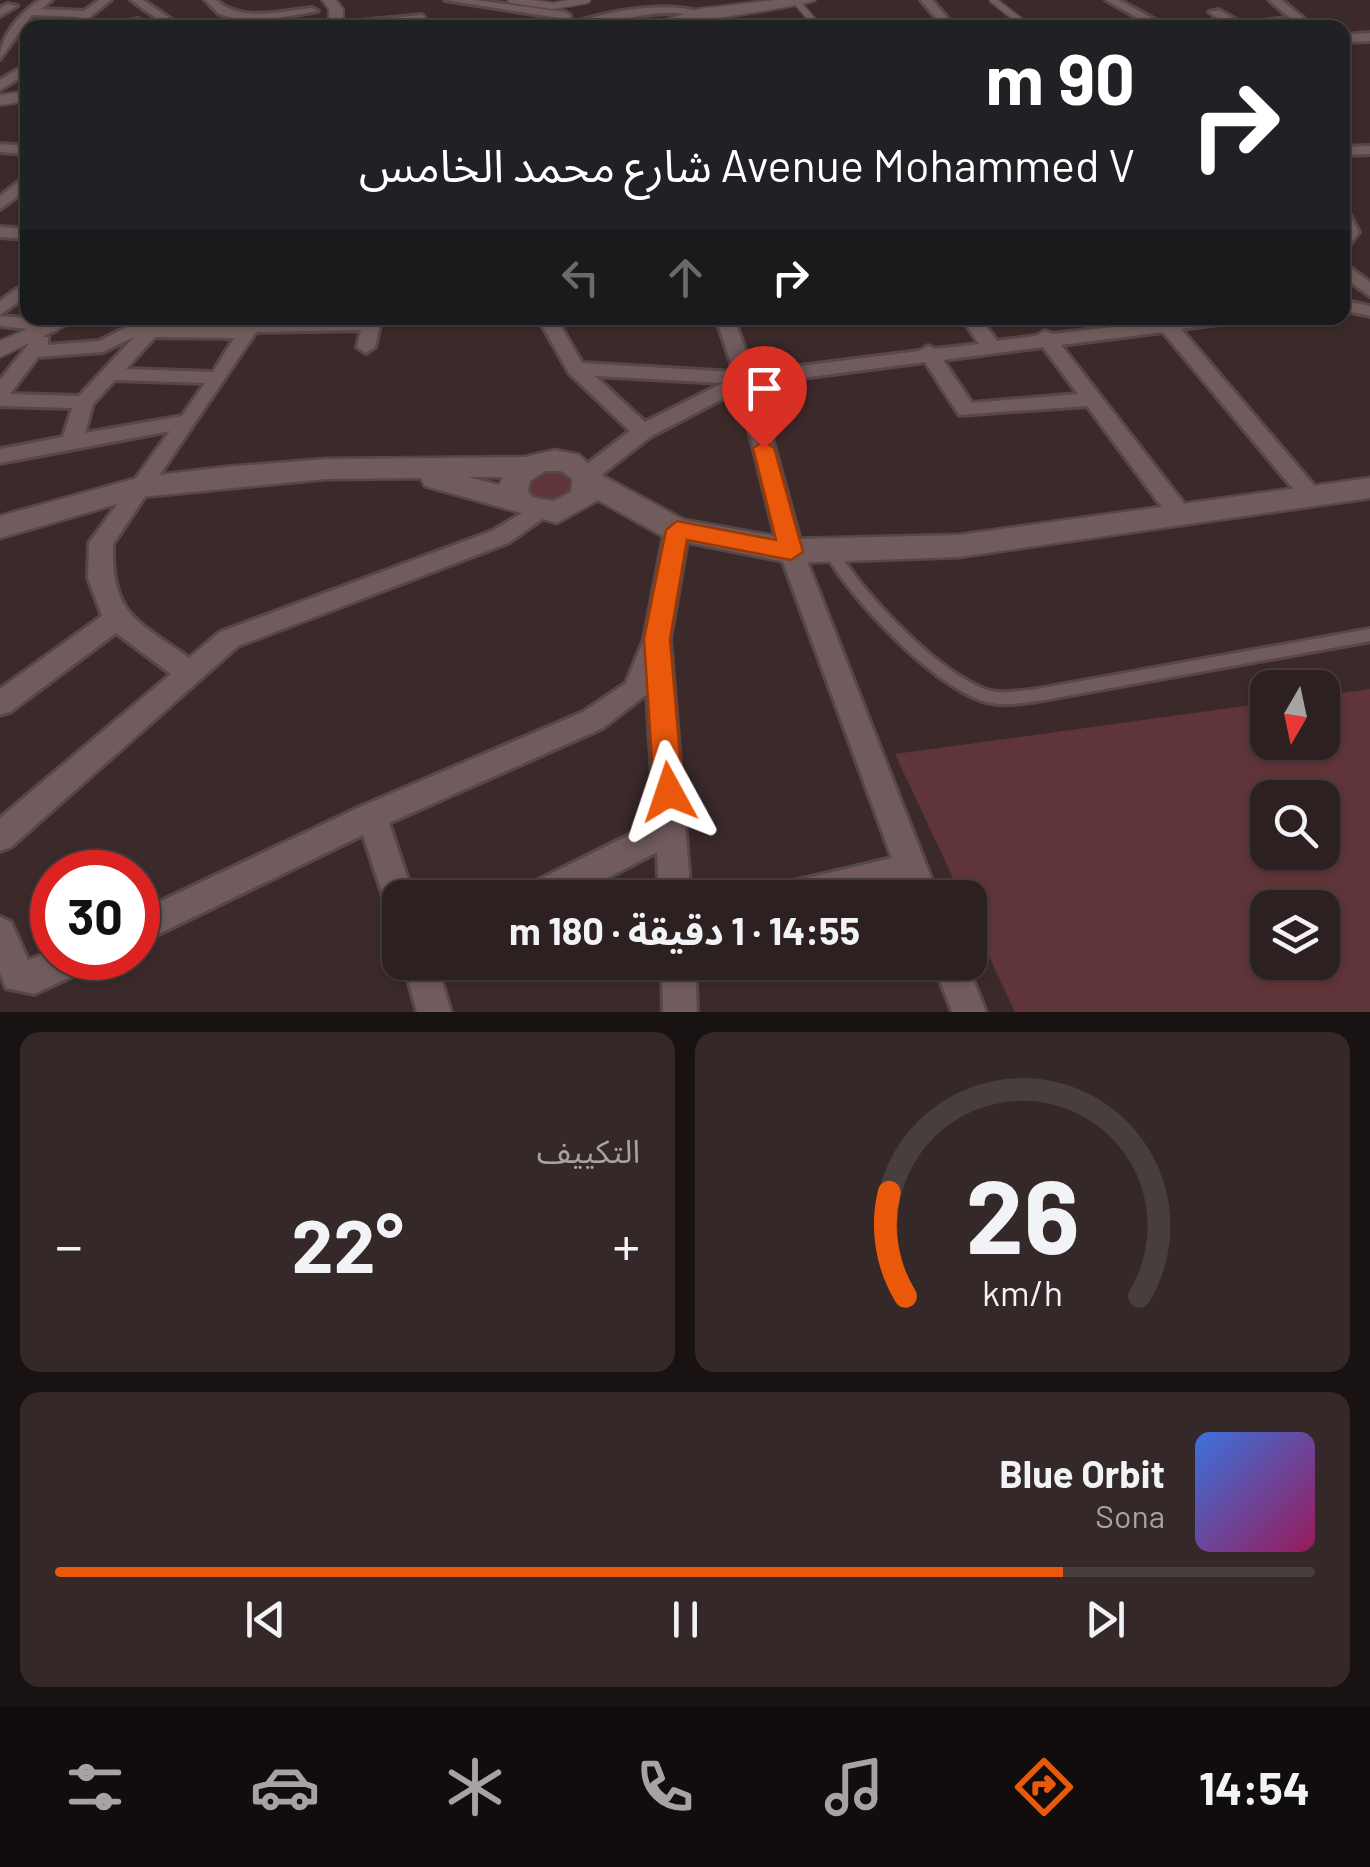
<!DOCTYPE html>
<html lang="ar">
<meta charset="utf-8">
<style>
body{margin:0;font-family:Barlow,"Noto Sans Arabic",sans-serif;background:#352829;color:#f1f3f6;direction:rtl;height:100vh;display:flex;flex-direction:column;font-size:38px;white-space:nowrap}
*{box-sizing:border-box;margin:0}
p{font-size:32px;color:#a7a3a5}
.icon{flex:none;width:55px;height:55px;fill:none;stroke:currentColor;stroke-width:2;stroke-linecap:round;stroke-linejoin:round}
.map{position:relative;height:1012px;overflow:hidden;direction:ltr}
.details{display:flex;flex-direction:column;gap:20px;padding:20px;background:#191212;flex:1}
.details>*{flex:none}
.guide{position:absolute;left:20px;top:20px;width:1330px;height:305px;border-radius:20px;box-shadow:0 2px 8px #0004,0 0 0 2px #483e3e;direction:rtl;background:#202124;color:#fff;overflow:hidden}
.needle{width:65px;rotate:189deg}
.buttons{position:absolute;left:1250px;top:670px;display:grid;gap:20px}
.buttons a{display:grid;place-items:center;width:90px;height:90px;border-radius:20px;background:#2d2020;box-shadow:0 2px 8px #0004,0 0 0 2px #483e3e;font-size:50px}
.speed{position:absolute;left:30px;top:850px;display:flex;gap:20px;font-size:50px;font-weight:700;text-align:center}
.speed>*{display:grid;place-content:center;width:130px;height:130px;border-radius:50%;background:#2d2020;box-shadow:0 2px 8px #0004,0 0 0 2px #483e3e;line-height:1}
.speed .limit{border:15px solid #d22;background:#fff;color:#111}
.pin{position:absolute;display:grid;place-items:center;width:85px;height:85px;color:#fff;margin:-102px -42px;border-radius:50% 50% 50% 0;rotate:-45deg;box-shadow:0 0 10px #0007}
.pin .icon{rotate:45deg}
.me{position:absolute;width:110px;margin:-55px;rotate:355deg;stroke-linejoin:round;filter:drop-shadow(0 0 8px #0008)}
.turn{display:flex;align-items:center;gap:35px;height:210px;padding:0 50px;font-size:45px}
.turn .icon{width:130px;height:130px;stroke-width:2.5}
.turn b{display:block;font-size:70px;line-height:85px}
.lanes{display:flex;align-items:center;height:95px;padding:0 50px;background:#0003;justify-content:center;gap:50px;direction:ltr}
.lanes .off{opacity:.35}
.big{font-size:75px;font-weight:700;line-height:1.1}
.details .widget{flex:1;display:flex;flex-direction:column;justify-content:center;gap:15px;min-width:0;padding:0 35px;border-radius:20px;background:#352829}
.details .dial{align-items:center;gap:0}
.dial svg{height:260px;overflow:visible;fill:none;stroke:#483e3e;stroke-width:7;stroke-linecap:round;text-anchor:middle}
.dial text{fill:#f1f3f6;stroke:none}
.song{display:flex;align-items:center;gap:30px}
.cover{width:120px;height:120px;border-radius:15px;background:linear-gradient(135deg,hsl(220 70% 55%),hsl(330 70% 35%))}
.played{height:10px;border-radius:5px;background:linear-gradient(90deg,#ea580c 80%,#483e3e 80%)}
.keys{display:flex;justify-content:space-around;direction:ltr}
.heat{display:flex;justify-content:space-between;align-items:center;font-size:55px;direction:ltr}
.details .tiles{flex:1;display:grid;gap:20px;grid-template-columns:1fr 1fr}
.widget:last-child{grid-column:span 2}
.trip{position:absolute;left:382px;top:880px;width:605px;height:100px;border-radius:20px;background:#2d2020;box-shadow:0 2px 8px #0004,0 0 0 2px #483e3e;font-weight:700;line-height:100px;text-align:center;direction:rtl}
.dock{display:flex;height:160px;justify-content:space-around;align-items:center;background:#120d0d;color:#a7a3a5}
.dock .icon{width:70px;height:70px}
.dock .active{color:#ea580c}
.dock b{font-size:45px;color:#f1f3f6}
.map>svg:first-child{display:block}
.green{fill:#603539;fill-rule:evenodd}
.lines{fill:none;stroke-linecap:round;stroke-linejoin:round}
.service-far1-casing{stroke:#574748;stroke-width:9}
.service-casing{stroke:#574748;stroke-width:18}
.minor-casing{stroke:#574748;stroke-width:6}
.tertiary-casing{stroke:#574748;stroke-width:4}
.secondary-casing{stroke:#574748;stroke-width:5}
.service-far1{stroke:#715b5d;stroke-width:6}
.service{stroke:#715b5d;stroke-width:12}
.minor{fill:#715b5d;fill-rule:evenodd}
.tertiary{fill:#715b5d;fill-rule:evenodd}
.secondary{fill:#715b5d;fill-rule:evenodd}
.route{fill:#ea580c;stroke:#983908;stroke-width:2.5}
</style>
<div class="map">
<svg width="1370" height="1012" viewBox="0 0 1370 1012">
<rect width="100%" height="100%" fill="#3c2a2b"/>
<g class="green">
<polygon points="550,469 573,476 575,490 555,502 534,499 527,489 529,481"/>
<path d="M 1370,689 L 1370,1012 L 1015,1012 L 970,916 L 970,898 L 962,897 L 895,754 L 1267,703 L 1268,742 L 1322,742 L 1323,696 ZM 1268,798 L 1322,798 L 1322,852 L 1268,852 ZM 1268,908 L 1322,908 L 1322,962 L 1268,962 Z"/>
</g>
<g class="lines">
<g class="service-far1-casing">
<g id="service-far1">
<polyline points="511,0 553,6 587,0"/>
<polyline points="993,0 1029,28"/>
<polyline points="796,1 819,28"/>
</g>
</g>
<g class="service-casing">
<path id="service" d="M 830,550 C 860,599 930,674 983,695 C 1001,701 1020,697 1038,695 L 1370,635"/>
</g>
<g class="minor-casing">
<g id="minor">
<path d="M 40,0 L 52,0 L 41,9 L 84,11 L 99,0 L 111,0 L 91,16 L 84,28 L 74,25 L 79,17 L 32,15 L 0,59 C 0,36 21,12 40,0 Z"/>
<polygon points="131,0 143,0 175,22 171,28 160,28 163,23"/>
<path d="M 205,0 L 216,0 C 241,23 280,11 312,8 L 318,11 L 249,23 L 219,14 Z"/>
<path d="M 445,0 L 475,0 L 564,12 L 570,15 L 572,23 C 611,11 666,0 705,13 L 699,16 C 646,5 611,28 561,28 L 559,18 Z"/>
<polygon points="921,0 932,0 956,28 944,28"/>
<polygon points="1106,0 1119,0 1170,28 1155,28"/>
<path d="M 1269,0 L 1281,0 L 1306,20 C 1278,34 1234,32 1209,12 L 1219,10 L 1242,23 L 1290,18 Z"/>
<polygon points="7,4 17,6 0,16 0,8"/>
<polygon points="422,15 426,20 343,28 287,28"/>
<polygon points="138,19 142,24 108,28 109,26"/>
<polygon points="1370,33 1370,41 1342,42 1342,35"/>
<polygon points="28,63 28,73 0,90 0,80"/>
<polygon points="0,144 28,146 28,154 0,152"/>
<polygon points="1370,146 1370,154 1342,155 1342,147"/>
<polygon points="28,179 28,189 0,209 0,196 21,180"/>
<polygon points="1342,209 1348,211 1359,232 1348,247 1342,249"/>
<polygon points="0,227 28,229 28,239 0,237"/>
<polygon points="1342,262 1370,282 1370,296 1342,276"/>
<polygon points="28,281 28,295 0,315 0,301"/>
<polygon points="1342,300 1370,306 1370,316 1342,310"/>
<polygon points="0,316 53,320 62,326 53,332 0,326"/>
<path d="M 247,318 L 265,318 L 263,321 L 371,319 L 380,324 L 375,347 L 366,353 L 357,347 L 361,330 L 256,332 L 113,544 C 111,615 136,620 189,658 L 220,632 L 492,531 L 532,507 L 548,507 L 551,513 L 508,543 L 238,646 L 11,847 L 0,851 L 0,818 L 171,674 L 116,633 L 10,712 L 0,715 L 0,689 L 102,616 L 88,578 L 89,543 L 170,431 L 0,463 L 0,449 L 63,437 L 72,408 L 0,406 L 0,380 L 34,337 L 48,337 L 48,345 L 99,341 L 131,325 L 241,327 ZM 134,337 L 79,396 L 10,394 L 38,357 L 103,352 ZM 155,337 L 234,338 L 213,372 L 126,369 ZM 115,380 L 205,383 L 182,416 L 85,433 L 93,404 Z"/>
<path d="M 538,318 L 556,318 L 582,363 L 734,372 L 716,318 L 734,318 L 753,372 L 919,351 L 928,346 L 935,349 L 979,344 L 962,318 L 980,318 L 997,341 L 1036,336 L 1045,331 L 1053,334 L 1154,322 L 1152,318 L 1235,318 L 1226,323 L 1181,329 L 1323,496 L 1320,502 L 1304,502 L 1163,332 L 1061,345 L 1189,510 L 1192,516 L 1181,524 L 1173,522 L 1087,406 L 959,415 L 925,362 L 757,384 L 803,551 L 939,898 L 907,898 L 903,885 L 854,898 L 774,898 L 779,887 L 790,882 L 892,858 L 779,551 L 739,390 L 650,437 L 595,480 L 579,480 L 576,475 L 579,470 L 630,431 L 569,373 ZM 1043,347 L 1078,394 L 972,403 L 943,360 ZM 595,376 L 723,383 L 645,422 Z"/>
<polygon points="677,522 689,530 670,639 691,898 659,898 657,852 569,898 519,898 524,887 655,822 647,694 603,728 389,823 414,898 400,898 400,919 389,914 363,835 138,944 138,912 362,806 583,712 626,683 644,639 665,530"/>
<polygon points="0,917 11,922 28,960 52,951 52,958 90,958 86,970 34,994 6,988 0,973"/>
<polygon points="403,962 436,962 451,1012 417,1012"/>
<polygon points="662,962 695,962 697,1012 663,1012"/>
<polygon points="933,962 966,962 986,1012 952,1012"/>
</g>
</g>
<g class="tertiary-casing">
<g id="tertiary">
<polygon points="322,0 336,0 343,9 343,28 329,28 329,9"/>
<path d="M 774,0 L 815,0 C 805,6 658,28 640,28 L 699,9 Z"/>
<polygon points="28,91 28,101 0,105 0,95"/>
<polygon points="53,318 81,318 0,357 0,341"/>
</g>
</g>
<g class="secondary-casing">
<path id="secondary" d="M 555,450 L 579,455 L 601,475 L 684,520 L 791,539 L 959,535 L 1370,478 L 1370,498 L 959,557 L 791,563 L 666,538 L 598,500 L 557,523 L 425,486 L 421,478 L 326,479 L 141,497 L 0,538 L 0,516 L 141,477 L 225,467 L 326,459 L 525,457 ZM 545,471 L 561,471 L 572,479 L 571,492 L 553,501 L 532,497 L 528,491 L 530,481 ZM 468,477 L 503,477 L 499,485 Z"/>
</g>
<use href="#service-far1" class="service-far1"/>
<use href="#service" class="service"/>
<use href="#minor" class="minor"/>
<use href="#tertiary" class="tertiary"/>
<use href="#secondary" class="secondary"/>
</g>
<polygon class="route" points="764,441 774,448 803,552 791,560 687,540 670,639 683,792 679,801 669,805 658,801 654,792 644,639 666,530 677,521 776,540 753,448"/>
</svg>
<div class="buttons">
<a><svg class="needle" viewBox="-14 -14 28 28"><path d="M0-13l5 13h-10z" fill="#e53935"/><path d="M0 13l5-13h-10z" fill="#a7a3a5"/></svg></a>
<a><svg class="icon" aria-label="search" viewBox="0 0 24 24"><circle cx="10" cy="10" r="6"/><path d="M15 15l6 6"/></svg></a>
<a><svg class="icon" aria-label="layers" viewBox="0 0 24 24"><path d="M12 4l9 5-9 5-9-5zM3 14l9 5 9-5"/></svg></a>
</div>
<div class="speed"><div class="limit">30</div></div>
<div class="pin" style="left:764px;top:448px;background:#d93025"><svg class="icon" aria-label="arrive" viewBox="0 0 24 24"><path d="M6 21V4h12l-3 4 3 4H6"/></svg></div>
<svg class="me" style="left:669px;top:792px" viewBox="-20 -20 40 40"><path d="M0-17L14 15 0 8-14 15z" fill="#ea580c" stroke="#fff" stroke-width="4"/></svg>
<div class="trip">14:55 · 1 دقيقة · 180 m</div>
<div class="guide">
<div class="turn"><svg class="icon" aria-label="right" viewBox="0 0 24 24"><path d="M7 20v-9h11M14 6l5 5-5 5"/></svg><div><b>90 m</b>Avenue Mohammed V شارع محمد الخامس</div></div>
<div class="lanes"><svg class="icon off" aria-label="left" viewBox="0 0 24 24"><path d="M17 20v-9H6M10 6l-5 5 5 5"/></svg><svg class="icon off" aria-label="ahead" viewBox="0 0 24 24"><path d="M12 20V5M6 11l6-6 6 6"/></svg><svg class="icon" aria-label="right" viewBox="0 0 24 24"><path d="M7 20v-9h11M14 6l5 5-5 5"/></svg></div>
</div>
</div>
<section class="details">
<div class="tiles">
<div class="widget dial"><svg viewBox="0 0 100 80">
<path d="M14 69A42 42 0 1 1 86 69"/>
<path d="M14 69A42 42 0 0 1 9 37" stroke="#ea580c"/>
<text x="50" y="56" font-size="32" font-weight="700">26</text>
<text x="50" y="72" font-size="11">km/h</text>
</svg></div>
<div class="widget"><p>التكييف</p>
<div class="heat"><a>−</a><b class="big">22°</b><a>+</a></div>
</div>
<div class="widget">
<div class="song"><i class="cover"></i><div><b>Blue Orbit</b><p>Sona</p></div></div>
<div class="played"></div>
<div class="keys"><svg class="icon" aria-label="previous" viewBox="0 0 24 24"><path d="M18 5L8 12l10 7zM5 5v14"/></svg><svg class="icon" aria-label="pause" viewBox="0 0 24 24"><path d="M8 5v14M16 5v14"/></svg><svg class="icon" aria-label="next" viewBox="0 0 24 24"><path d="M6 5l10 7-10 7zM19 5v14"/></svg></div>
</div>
</div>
</section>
<nav class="dock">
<b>14:54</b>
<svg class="icon active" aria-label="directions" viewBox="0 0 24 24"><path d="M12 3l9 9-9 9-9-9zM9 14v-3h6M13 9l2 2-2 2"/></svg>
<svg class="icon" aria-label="music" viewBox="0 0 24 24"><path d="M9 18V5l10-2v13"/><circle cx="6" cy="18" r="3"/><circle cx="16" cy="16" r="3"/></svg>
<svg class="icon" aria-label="phone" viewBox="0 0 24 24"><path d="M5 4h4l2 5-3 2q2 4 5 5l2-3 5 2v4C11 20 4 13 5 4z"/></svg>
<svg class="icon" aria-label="climate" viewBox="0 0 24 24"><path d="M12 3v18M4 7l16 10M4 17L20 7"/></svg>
<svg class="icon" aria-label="car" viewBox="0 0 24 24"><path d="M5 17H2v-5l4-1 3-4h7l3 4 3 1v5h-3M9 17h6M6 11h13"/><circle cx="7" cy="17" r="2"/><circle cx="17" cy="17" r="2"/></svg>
<svg class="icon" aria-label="filters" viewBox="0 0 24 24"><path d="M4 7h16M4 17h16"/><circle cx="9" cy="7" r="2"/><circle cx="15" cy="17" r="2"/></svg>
</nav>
